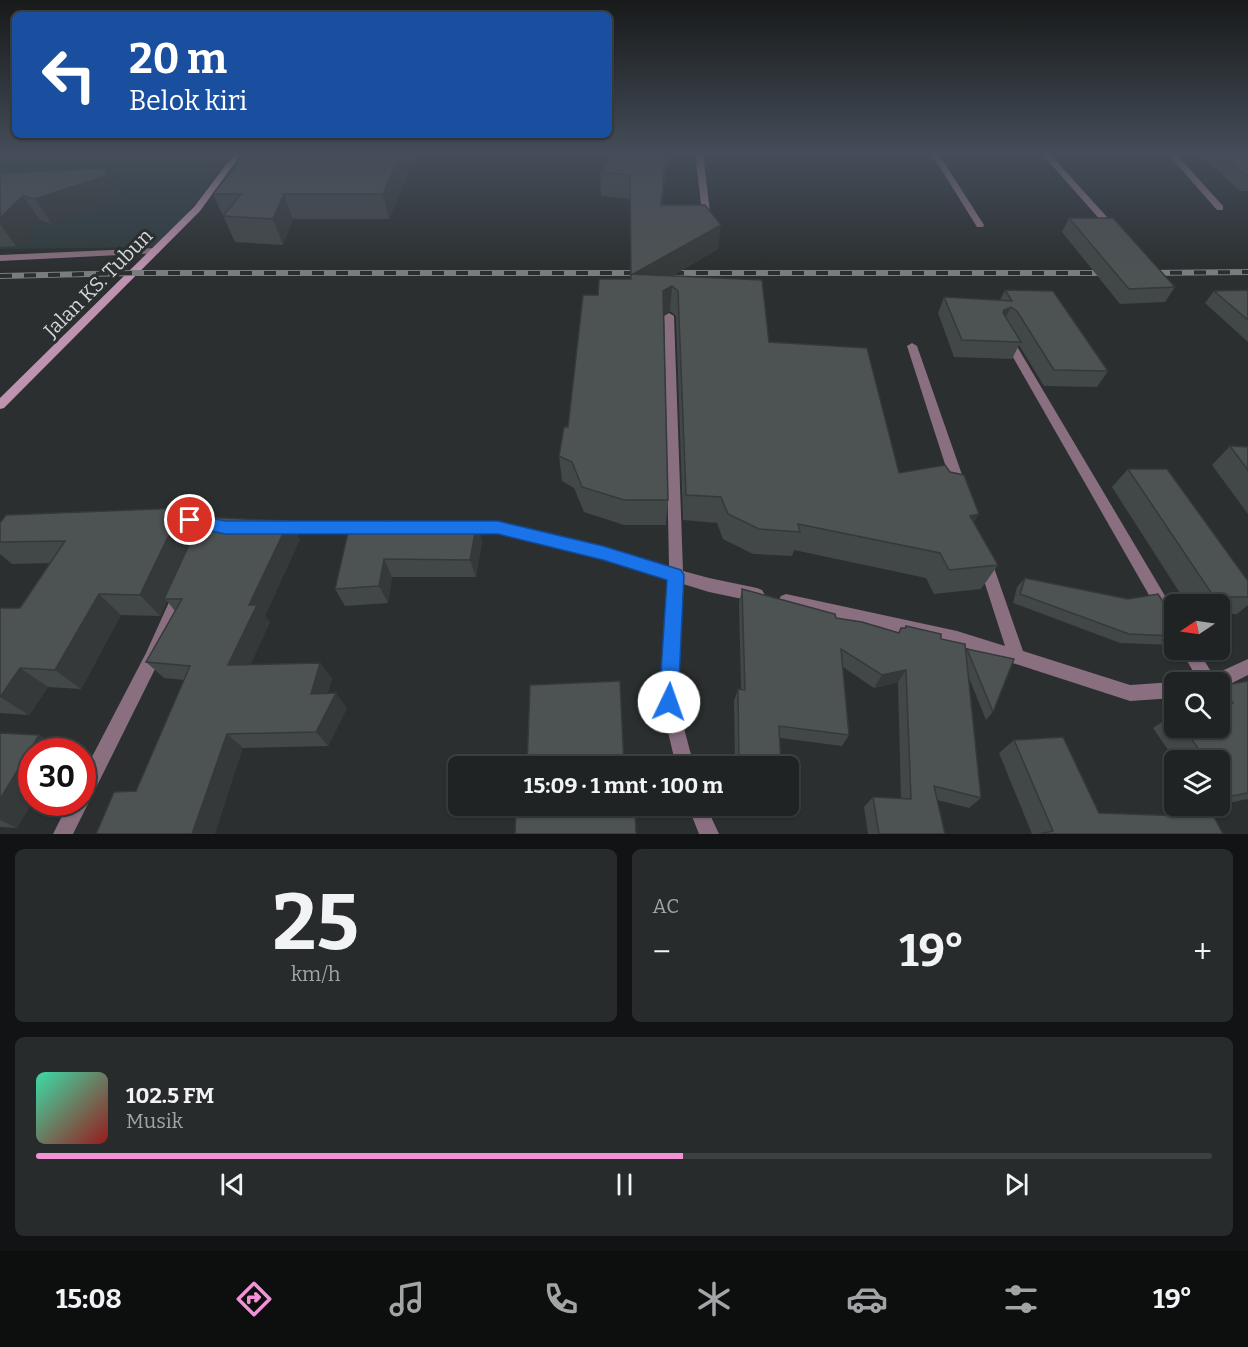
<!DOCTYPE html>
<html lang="id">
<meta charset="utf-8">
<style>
body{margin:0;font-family:Bitter,serif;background:#282b2c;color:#f1f3f6;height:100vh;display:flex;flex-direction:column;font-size:22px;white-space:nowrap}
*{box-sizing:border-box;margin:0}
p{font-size:20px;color:#a2a4a6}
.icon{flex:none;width:33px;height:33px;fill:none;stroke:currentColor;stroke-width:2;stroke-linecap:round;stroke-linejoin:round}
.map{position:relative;height:834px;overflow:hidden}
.side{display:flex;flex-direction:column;gap:15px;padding:15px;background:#121314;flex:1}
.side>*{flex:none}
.top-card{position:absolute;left:12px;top:12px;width:600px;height:126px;border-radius:9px;box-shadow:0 2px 4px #0004,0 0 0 2px #3d4041;background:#1a4fa0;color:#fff;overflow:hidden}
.needle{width:39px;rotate:257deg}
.fabs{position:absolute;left:1164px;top:594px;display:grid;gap:12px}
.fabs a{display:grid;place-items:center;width:66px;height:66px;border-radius:9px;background:#202324;box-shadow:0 2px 4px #0004,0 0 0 2px #3d4041;font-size:30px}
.speed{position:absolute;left:18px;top:738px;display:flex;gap:12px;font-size:30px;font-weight:700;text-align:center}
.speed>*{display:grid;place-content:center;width:78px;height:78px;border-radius:50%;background:#202324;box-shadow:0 2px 4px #0004,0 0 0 2px #3d4041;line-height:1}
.speed .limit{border:9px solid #d22;background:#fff;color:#111}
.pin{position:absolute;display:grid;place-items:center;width:51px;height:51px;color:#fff;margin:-26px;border:3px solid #fff;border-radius:50%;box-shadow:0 2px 6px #0007}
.me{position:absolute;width:66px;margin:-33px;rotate:3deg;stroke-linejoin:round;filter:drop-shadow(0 0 4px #0008)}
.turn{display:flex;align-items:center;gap:21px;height:126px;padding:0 18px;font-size:27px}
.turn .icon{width:78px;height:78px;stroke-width:2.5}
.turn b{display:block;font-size:42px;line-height:51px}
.big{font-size:45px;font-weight:700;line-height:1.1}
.side .card{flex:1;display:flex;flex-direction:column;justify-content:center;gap:9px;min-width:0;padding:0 21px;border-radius:9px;background:#282b2c}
.side .dial{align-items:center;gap:0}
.dial b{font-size:78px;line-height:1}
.song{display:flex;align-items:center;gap:18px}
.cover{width:72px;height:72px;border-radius:9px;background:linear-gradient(135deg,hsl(160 70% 55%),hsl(0 70% 35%))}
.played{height:6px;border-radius:3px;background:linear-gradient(90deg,#f391d5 55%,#3d4041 55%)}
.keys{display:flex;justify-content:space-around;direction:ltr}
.heat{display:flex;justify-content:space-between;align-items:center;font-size:33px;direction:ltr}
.side .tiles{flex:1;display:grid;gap:15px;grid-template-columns:1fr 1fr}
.card:last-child{grid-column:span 2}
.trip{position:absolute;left:448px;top:756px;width:351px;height:60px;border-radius:9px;background:#202324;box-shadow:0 2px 4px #0004,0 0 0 2px #3d4041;font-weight:700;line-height:60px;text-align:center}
.tab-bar{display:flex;height:96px;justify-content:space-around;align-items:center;background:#0d0e0e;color:#a2a4a6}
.tab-bar .icon{width:42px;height:42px}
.tab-bar .active{color:#f391d5}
.tab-bar b{font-size:27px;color:#f1f3f6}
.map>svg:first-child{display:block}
.built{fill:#2f3a3d}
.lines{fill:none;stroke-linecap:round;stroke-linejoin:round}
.service{fill:#896f80;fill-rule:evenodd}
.minor{fill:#896f80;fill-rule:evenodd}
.secondary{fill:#bd93af;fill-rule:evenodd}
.rail-casing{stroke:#7a7d7e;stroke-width:6}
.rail{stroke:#2b2f30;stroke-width:4;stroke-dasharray:12;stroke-linecap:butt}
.wall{fill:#424747}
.shaded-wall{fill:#36393a}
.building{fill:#4d5253;stroke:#36393a;stroke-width:1.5}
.route{fill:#1a73e8;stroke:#114b97;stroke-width:1.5}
.labels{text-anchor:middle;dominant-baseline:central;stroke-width:6;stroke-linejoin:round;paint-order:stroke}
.street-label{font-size:20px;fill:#d4d6d7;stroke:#2b2f30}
</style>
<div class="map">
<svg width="1248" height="834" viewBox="0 0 1248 834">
<rect width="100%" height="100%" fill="#2b2f30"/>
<polygon class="built" points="0,153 234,153 161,247 0,249"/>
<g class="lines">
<polygon class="service" points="156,248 159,249 159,253 0,261 0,255"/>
<g class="minor">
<polygon points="695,153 703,153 711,221 707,224 703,221"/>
<polygon points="931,153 938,153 984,225 983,227 977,227"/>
<polygon points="1041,153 1049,153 1117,228 1117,232 1111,232"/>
<polygon points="1167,153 1175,153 1223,206 1223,210 1217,210"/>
<polygon points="669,313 674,316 683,571 709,578 757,588 762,590 765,595 762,600 757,602 709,592 683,584 677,702 694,766 676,766 661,702 668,579 603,559 498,533 462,533 457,531 455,527 457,523 462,521 498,521 603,547 669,566 664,316"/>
<polygon points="1007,335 1012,338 1174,611 1174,632 1169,630 1002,338"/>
<polygon points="912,343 917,346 967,489 965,493 960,494 955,493 953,489 907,346"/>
<path d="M 190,514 L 219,521 L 221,525 L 219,529 C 209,532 200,526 190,526 C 183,525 177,527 170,525 L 168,521 L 170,517 Z"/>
<polygon points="279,521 364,522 369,524 371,528 369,532 364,534 279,533 274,531 272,527 274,523"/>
<polygon points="985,556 990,558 992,562 1023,651 1130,685 1174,682 1176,682 1174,698 1130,701 957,645 786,608 781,606 778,601 781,596 786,594 957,631 1005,646 978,562 980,558"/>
<polygon points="180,587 185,589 187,594 158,663 73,834 53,834 69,802 82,802 82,776 146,653 175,589"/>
<polygon points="1181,650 1198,650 1213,675 1248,659 1248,675 1220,689 1220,682 1199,682"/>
<polygon points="688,806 706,806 719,834 699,834"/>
</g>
<polygon class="secondary" points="235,153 242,153 200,211 4,408 0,409 0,398 194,207"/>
<g class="rail-casing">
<g id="rail">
<polyline points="1146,273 1248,272"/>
<polyline points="0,276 134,273 1113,273"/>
</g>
</g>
<use href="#rail" class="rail"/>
</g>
<g class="wall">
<polygon points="417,153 389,219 293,219 283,245 235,242 213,194"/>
<polygon points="608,153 668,153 662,205 718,249 672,276 769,342 899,473 974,523 998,565 981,589 934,594 926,578 794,550 792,556 753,554 723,539 717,523 683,520 676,316 670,311 664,315 668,500 666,525 624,525 584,512 574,488 562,481 559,456 568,427 598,295 630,279 630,199 601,196 600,172 608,164"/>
<polygon points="1198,153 1248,153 1248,191 1240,191"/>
<polygon points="106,168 120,192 122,199 52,224 40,220 16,246 0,247 0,173"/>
<polygon points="1069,218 1175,287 1165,302 1120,304 1062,232"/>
<polygon points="1005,290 1108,371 1097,387 1044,386 1019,345 1012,359 954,357 938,313 944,297 1000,300"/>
<polygon points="1248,290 1248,342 1205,303 1214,291"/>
<polygon points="1230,446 1248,447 1248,514 1212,465"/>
<polygon points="1128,469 1248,581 1248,605 1237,614 1220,614 1220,604 1187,604 1112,487"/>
<polygon points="391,521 392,523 477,522 482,541 476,577 392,577 388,603 345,606 335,589"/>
<polygon points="0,523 197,528 300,539 265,616 270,622 250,665 320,663 332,679 327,694 347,708 328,746 243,748 136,791 184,680 164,678 146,662 175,611 167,601 160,616 121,615 81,689 48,687 29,715 0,713 0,608 20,608 50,563 12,564 0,554"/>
<polygon points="1025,578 1174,618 1174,645 1120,643 1013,603 1017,587"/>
<polygon points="742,589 836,618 898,633 901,628 905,628 906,626 941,639 966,651 967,649 993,712 986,720 969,678 981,798 969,808 937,800 945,834 868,834 864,807 873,797 901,799 898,682 874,688 843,667 849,735 842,746 780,738 781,766 735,766 734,701 738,689 741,689 739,603"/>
<polygon points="1248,681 1248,800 1247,799 1220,805 1220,760 1175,760 1153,728 1174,714 1174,728 1220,728 1220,687"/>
<polygon points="0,733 39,735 63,749 32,752 32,802 17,828 0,827"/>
<polygon points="1014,740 1099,813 1223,834 1032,834 999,753"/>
<polygon points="1206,806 1217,806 1207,808"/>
</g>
<g class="shaded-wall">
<polygon points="0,153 14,153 0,169"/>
<polygon points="401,153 417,153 389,219 383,194"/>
<polygon points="666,153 668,153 660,229 661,205"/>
<polygon points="106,168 120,192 122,199 52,224 35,199"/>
<polygon points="284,194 293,219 283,245 273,219"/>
<polygon points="23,196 40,220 16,246 0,224 0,218"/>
<polygon points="721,225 718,249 632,299 633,274"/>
<polygon points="672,286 670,311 662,316 663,291"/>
<polygon points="1011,307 1003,323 996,326 1004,310"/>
<polygon points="182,508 199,530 164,599 167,601 160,616 140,595"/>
<polygon points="979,514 964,539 970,516"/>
<polygon points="289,521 300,539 265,616 270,622 243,681 228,665 249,605"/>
<polygon points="477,522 482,541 476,577 470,560"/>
<polygon points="384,559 392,577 388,603 379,586"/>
<polygon points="99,594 121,615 81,689 55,670"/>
<polygon points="320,663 332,679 323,709 311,694"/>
<polygon points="20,668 48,687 29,715 0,697"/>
<polygon points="906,670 898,682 874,688 882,675"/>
<polygon points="336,693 347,708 328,746 316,732"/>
<polygon points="227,734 243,748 215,834 192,834"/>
<polygon points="39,735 63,749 61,752 32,752 32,802 17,828 0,820 0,799"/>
</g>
<g class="building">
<polygon points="246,153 401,153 383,194 284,194 273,219 223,216 241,194 213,194"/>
<polygon points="618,153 666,153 661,205 705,205 721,225 633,274 762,280 769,342 867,348 899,473 945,465 950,472 964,475 979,514 970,516 998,565 949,570 940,553 798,524 800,532 759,529 728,514 721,497 686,495 678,291 672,286 663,291 668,500 624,500 582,487 572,462 559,456 564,427 568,427 583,295 598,295 599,279 631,279 630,175 600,172"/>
<polygon points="1220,153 1248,153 1248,177"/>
<polygon points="106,168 108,175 35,199 23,196 0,218 0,173"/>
<polygon points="1069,218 1113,218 1175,287 1129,289"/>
<polygon points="1005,290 1053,291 1108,371 1054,370 1017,311 1011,307 1004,310 1003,313 1021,342 962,340 944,297 1012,301"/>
<polygon points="1248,290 1248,320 1214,291"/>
<polygon points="1230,446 1248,447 1248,470"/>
<polygon points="1128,469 1167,469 1248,581 1248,597 1214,597"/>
<polygon points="182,508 140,595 99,594 55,670 20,668 0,697 0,608 20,608 65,541 0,542 0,523 6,515"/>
<polygon points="202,517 289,521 249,605 257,605 228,665 320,663 311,694 336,693 316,732 227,734 192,834 96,834 114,792 136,791 190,666 146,662 182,599 164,599"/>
<polygon points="391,521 390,523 477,522 470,560 384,559 379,586 335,589 350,524"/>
<polygon points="1025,578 1128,599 1158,594 1174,618 1174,636 1129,634 1020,594"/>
<polygon points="742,589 835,614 836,618 862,622 899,633 901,628 906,628 906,626 941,634 941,639 965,644 981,798 934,786 945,834 879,834 873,797 911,799 906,670 882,675 841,649 849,735 779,726 781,766 739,766 738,689 745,690"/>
<polygon points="967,649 1014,659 993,712"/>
<polygon points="620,681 624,766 527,766 530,685"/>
<polygon points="1248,681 1248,793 1232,796 1220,779 1220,760 1207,760 1183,728 1220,728 1220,705 1233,703 1221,686"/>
<polygon points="0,733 39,735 0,799"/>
<polygon points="1063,737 1099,813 1214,817 1223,834 1039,834 1053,831 1014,740"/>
<polygon points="526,806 635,806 636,834 515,834 516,810 526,809"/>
</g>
<linearGradient id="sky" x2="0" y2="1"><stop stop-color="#181a1a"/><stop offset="0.57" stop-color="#444d59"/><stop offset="1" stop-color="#444d59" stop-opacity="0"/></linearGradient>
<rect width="1248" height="270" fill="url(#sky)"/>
<polygon class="route" points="190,514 225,521 498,521 603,546 681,570 684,575 678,702 675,709 669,711 662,709 659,702 667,580 603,560 498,534 225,534 185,525 183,520 185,515"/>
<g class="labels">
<g class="street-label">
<text transform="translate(98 283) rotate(-45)">Jalan KS. Tubun</text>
</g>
</g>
</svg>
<div class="fabs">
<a><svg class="needle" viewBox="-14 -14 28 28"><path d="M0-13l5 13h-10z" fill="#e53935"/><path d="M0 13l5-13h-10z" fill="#a2a4a6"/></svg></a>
<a><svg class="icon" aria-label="search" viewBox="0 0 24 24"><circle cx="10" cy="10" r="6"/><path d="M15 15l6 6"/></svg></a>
<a><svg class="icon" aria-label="layers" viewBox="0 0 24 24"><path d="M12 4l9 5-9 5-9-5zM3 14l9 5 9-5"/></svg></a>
</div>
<div class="speed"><div class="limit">30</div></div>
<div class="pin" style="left:190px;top:520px;background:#d93025"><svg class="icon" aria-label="arrive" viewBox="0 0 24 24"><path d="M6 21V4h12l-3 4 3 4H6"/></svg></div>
<svg class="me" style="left:669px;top:702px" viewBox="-20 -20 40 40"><circle r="19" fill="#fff"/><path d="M0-13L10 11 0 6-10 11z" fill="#1a73e8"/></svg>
<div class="trip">15:09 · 1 mnt · 100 m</div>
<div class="top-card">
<div class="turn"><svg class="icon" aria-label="left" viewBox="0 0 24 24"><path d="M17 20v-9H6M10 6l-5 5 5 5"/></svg><div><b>20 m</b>Belok kiri</div></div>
</div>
</div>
<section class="side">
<div class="tiles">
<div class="card dial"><b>25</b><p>km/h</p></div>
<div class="card"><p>AC</p>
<div class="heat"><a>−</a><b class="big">19°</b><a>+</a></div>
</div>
<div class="card">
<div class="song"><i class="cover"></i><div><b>102.5 FM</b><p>Musik</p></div></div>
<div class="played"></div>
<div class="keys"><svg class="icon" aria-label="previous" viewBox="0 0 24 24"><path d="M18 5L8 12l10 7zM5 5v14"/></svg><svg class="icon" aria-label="pause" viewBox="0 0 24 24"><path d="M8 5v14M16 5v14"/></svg><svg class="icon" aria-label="next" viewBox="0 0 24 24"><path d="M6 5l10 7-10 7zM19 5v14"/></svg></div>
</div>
</div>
</section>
<nav class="tab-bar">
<b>15:08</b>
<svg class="icon active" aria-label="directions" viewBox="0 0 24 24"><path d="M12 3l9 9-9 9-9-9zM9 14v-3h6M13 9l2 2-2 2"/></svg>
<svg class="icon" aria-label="music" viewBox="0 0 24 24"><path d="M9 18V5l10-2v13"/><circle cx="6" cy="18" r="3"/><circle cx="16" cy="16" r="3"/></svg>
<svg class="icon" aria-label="phone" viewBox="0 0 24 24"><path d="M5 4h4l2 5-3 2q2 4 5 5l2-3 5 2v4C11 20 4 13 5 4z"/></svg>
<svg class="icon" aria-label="climate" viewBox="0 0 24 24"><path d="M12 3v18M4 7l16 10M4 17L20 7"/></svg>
<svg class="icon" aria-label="car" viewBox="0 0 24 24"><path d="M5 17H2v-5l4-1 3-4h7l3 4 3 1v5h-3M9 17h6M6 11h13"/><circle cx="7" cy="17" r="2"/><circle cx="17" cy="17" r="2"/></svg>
<svg class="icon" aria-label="filters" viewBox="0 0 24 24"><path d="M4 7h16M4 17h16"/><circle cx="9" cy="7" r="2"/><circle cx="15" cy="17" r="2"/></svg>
<b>19°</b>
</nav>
